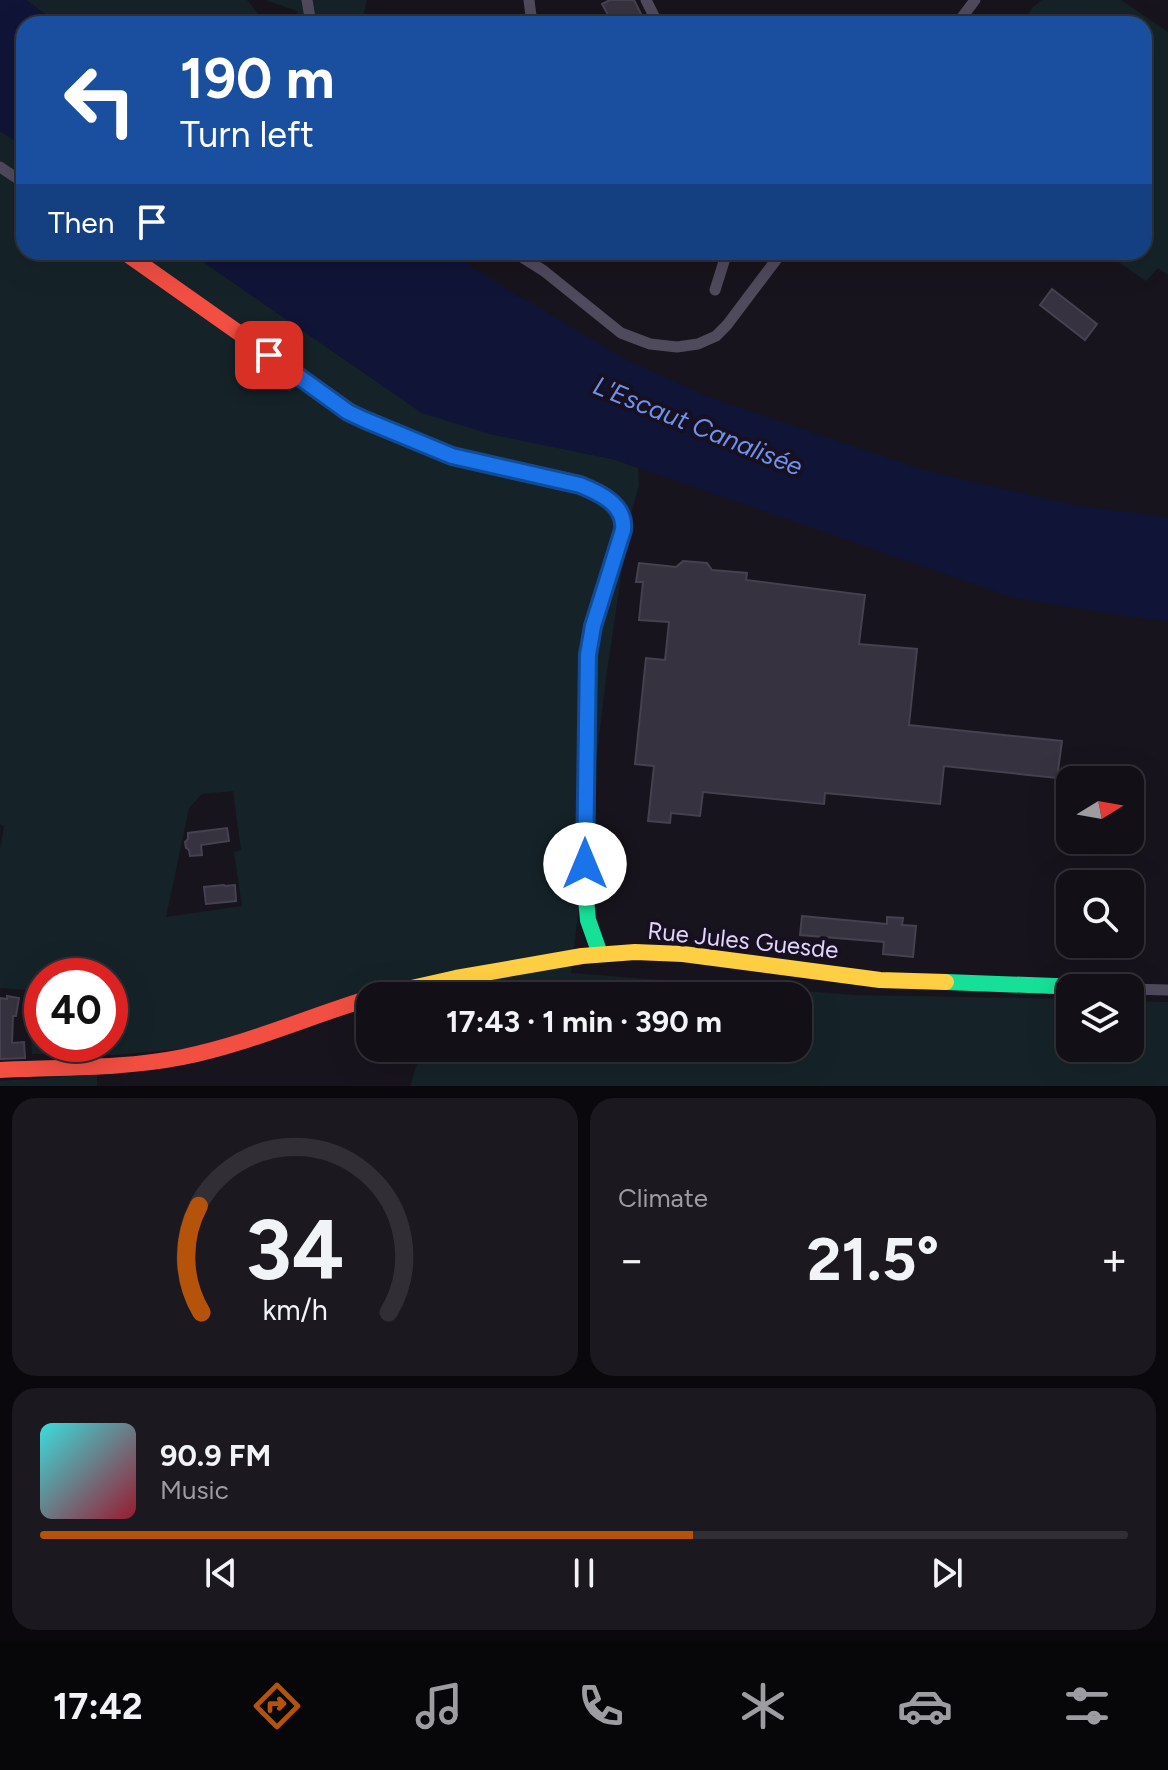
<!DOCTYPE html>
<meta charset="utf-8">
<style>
body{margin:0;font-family:Figtree,sans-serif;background:#1b181f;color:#f1f3f6;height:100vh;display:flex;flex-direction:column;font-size:30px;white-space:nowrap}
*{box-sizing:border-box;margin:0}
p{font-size:26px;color:#9c9ca1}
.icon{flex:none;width:44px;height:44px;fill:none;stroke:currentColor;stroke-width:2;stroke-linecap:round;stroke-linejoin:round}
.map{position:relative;height:1086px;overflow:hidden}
.panel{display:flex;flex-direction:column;gap:12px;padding:12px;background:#0a080c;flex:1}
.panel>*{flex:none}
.hud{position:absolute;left:16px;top:16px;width:1136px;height:244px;border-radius:24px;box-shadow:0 8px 32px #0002,0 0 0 2px #312f35;background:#1a4fa0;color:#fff;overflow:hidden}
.needle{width:52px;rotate:79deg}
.fabs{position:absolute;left:1056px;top:766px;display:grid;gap:16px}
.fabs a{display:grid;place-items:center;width:88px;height:88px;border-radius:16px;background:#120f16;box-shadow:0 8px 32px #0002,0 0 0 2px #312f35;font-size:40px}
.speed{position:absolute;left:24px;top:958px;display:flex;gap:16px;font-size:40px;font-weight:700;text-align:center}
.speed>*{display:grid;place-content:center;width:104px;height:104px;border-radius:50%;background:#120f16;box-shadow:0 8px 32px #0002,0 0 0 2px #312f35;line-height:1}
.speed .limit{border:12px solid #d22;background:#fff;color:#111}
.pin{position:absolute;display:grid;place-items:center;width:68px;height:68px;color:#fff;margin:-34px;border-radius:16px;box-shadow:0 4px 12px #0006}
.me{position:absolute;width:88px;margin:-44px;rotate:0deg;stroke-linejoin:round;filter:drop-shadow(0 0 6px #0008)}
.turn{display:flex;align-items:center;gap:28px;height:168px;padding:0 32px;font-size:36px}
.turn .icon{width:104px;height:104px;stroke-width:2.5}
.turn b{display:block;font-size:56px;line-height:68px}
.then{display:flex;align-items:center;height:76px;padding:0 32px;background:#0003;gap:16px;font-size:30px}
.big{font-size:60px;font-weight:700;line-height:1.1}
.panel .tile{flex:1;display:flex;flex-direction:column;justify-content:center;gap:12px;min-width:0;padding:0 28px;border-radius:24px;background:#1b181f}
.panel .dial{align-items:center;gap:0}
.dial svg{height:208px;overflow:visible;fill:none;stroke:#312f35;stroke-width:7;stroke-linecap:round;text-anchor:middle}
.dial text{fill:#f1f3f6;stroke:none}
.song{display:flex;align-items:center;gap:24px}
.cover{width:96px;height:96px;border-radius:12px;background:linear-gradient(135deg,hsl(180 70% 55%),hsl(350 70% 35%))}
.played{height:8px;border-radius:4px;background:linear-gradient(90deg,#b45309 60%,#312f35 60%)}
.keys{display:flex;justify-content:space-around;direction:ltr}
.heat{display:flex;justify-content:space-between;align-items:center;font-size:44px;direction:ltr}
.panel .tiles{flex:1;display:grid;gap:12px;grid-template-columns:1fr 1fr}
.tile:last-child{grid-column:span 2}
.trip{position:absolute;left:356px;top:982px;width:456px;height:80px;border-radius:24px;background:#120f16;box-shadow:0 8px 32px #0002,0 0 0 2px #312f35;font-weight:700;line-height:80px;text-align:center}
.tabs{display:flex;height:128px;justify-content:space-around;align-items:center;background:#070609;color:#9c9ca1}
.tabs .icon{width:56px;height:56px}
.tabs .current{color:#b45309}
.tabs b{font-size:36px;color:#f1f3f6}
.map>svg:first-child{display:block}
.green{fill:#152328;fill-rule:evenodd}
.water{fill:#101437}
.building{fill:#37323f;stroke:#464050;stroke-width:2}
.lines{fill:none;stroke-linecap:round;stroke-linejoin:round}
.street{stroke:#4f4a5c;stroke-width:11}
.fast{stroke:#16e098;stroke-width:16}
.slow{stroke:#ffcf43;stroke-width:16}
.jam{stroke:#f24e42;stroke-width:16}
.route-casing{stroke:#114b97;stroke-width:20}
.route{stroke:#1a73e8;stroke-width:14}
.labels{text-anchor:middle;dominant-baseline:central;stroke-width:8;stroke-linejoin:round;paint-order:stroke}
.street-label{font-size:24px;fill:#e2d4fa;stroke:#171021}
.water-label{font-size:26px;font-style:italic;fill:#6e92ee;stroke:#171021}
</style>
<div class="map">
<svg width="1168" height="1086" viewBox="0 0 1168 1086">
<rect width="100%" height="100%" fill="#18141d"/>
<g class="green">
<polygon points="26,0 247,0 266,24 59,24"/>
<polygon points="265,0 367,0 361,24 299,24 297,11"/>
<polygon points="1042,0 1121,0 1168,32 1168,275 1158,268 1146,281 1104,252 1144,252 1144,24 1021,24 1033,7"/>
<path d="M 0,131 L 24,146 L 24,252 L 189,252 L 422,413 L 616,460 L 638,468 L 639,485 L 629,521 L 606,678 L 571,973 L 855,995 L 1070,999 L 1070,1048 L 1130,1048 L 1130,1001 L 1168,1002 L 1168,1086 L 410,1086 L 422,1048 L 798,1048 L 798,996 L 430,996 L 428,992 L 370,996 L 370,1007 L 186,1064 L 181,1049 L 114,1055 L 32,1054 L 27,990 L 0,988 L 0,850 L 4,826 L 0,824 ZM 233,791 L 241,850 L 234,852 L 242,906 L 166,917 L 189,808 L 202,794 ZM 42,976 L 110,976 L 110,1044 L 42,1044 Z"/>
<polygon points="97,1074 97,1086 0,1086 0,1081"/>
</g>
<g class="water">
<polygon points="0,0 26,0 59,24 24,24 24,146 0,131"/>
<polygon points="189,252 450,252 494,281 627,360 714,399 927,471 1074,505 1168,517 1168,621 1131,617 1014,598 616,460 489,434 422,413"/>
</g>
<g class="building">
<polygon points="610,0 634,0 646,24 613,24 602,4"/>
<polygon points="1052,289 1097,324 1085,340 1040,305"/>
<polygon points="683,561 707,563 712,570 747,573 746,580 865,595 859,644 917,649 909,725 1062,741 1057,778 944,766 940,804 825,793 824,804 703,792 700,816 671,813 670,823 648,821 654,766 635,764 646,658 665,660 669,622 639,620 643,582 636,582 639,563 676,567"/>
<polygon points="227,828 229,841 201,845 202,855 190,856 189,850 186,848 185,842 188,839 188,833"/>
<polygon points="224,885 225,886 235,885 236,901 206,904 204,887"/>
<polygon points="802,916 887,924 887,917 903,918 902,925 916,926 913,957 883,954 884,942 800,935"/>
<polygon points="7,996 19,998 16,1016 13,1016 12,1043 24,1042 25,1058 0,1059 0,998 7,999"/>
</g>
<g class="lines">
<g class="street">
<polyline points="307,0 311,24"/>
<polyline points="529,0 532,24"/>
<polyline points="646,0 658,24"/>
<polyline points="957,24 975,0"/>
<polyline points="0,167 24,183"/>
<polyline points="514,252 544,271 621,333 650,344 677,347 698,344 716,336 727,325 782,252"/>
<polyline points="715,290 727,252"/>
<polyline points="1130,989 1168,990"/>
</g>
<g class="fast">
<path d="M 578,485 C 600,492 623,504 623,530 L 593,626 L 588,655 L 585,889 L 588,920 L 600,954"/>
<polyline points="946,982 1108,988"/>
</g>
<polyline class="slow" points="376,996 456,978 582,956 635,952 683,954 880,980 946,982"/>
<g class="jam">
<polyline points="124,252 357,416 452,456 578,485"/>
<path d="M 0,1070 C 61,1067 123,1069 183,1057 C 247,1044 308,1017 370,998"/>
</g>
</g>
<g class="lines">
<g class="route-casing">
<path id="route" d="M 269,355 L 348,412 L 365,420 L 452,456 L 580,485 C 600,493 626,505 623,530 L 593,626 L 588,655 L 585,864"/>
</g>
<use href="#route" class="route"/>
</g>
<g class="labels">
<g class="street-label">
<text transform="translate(743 940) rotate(6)">Rue Jules Guesde</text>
</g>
<g class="water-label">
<text transform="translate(698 426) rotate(22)">L'Escaut Canalisée</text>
</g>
</g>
</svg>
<div class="fabs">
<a><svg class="needle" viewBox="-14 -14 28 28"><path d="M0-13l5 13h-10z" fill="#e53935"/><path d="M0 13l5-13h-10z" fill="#9c9ca1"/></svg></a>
<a><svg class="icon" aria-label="search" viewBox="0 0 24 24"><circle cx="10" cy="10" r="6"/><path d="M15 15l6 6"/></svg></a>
<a><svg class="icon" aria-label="layers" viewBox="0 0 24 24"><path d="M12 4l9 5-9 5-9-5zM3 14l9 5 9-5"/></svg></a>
</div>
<div class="speed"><div class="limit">40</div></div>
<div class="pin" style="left:269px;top:355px;background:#d93025"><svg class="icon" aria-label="arrive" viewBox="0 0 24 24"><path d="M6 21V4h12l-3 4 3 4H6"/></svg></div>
<svg class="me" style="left:585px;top:864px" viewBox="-20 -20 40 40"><circle r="19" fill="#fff"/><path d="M0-13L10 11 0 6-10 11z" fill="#1a73e8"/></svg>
<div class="trip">17:43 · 1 min · 390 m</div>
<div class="hud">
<div class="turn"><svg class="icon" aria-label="left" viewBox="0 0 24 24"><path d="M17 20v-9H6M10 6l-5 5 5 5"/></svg><div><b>190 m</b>Turn left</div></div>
<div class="then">Then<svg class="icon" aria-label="arrive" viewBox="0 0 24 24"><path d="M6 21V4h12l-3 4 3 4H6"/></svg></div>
</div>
</div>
<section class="panel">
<div class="tiles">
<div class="tile dial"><svg viewBox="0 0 100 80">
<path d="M14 69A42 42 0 1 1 86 69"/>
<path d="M14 69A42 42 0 0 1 13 28" stroke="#b45309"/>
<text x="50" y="56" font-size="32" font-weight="700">34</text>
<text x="50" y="72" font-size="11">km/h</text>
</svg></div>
<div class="tile"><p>Climate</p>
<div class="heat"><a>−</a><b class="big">21.5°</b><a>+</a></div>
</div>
<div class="tile">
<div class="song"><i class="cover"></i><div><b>90.9 FM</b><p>Music</p></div></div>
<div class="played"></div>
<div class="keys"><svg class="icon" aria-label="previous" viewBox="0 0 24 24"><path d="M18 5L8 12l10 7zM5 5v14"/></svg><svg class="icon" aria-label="pause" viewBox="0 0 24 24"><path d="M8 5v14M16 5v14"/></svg><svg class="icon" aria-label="next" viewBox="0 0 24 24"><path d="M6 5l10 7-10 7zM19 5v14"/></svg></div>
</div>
</div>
</section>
<nav class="tabs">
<b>17:42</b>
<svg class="icon current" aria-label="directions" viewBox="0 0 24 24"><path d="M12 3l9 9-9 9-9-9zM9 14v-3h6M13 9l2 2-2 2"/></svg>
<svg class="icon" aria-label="music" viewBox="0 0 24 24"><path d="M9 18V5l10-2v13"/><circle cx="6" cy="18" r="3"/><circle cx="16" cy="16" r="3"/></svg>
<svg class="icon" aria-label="phone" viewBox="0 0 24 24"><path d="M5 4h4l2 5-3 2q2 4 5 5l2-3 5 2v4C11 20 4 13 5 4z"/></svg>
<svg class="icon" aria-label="climate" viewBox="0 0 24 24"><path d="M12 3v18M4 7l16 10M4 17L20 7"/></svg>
<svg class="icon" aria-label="car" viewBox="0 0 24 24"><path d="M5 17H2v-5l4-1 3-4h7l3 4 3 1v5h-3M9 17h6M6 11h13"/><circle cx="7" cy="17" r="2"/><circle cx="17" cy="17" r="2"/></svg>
<svg class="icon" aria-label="filters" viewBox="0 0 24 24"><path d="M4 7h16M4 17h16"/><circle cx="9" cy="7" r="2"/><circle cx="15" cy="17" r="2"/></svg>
</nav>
